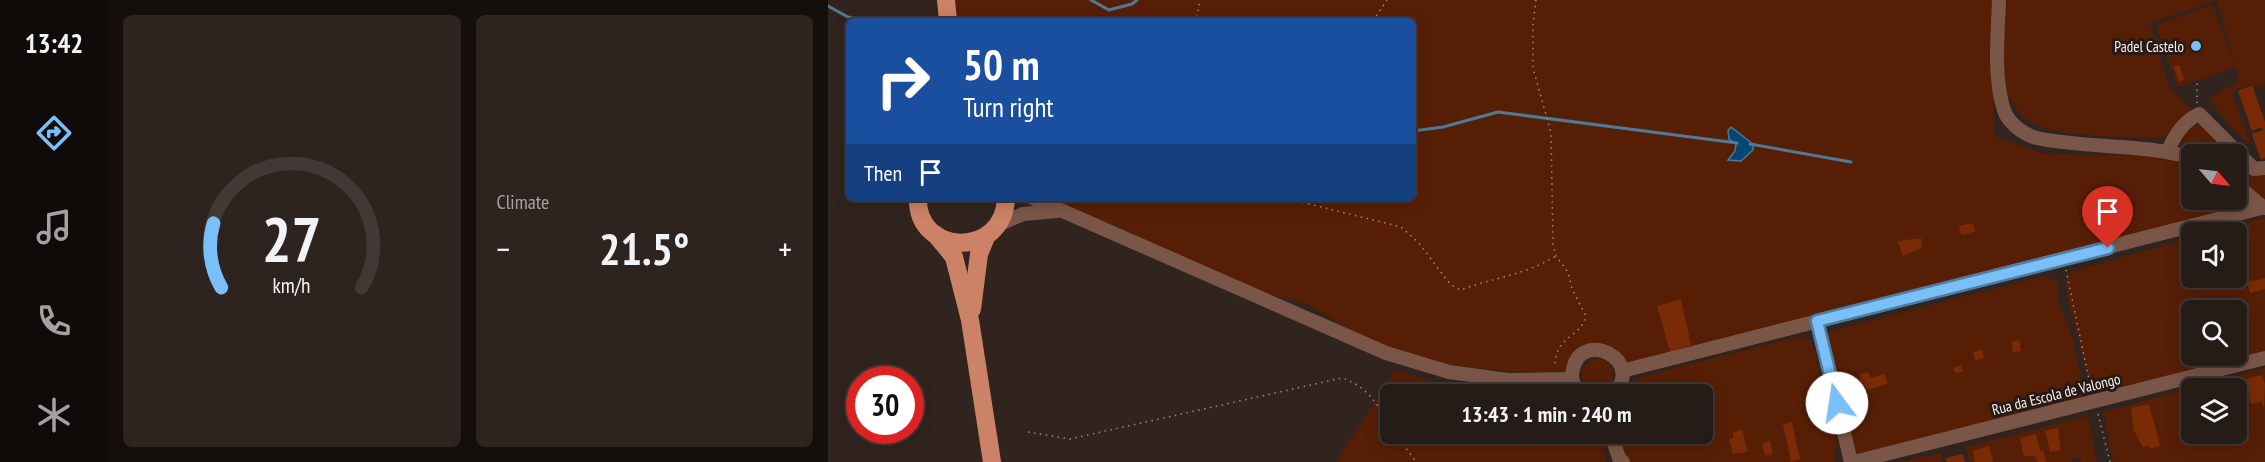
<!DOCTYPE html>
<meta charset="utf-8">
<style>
body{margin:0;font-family:"PT Sans Narrow",sans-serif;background:#2d2420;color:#f1f3f6;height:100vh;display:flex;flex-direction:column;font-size:22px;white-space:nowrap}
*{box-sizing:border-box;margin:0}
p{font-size:20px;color:#a3a1a1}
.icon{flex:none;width:33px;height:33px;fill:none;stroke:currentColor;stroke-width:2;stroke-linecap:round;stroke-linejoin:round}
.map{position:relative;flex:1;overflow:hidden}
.drawer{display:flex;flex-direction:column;gap:15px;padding:15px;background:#140f0d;width:720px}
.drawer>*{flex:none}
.banner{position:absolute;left:18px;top:18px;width:570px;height:183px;border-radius:9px;box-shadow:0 3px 15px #0003,0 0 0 2px #423936;background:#1a4fa0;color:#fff;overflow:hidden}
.needle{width:39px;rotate:118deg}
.tools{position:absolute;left:1353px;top:144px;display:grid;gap:12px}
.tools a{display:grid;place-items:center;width:66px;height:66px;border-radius:9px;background:#251b17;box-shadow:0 3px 15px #0003,0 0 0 2px #423936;font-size:30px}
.speed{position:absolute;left:18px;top:366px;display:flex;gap:12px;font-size:30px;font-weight:700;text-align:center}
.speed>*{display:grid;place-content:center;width:78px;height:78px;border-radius:50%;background:#251b17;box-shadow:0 3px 15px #0003,0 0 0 2px #423936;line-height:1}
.speed .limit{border:9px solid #d22;background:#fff;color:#111}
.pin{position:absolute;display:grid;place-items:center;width:51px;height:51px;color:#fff;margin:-62px -26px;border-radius:50% 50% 50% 0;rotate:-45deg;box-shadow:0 0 6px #0007}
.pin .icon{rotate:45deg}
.me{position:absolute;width:66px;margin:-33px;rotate:346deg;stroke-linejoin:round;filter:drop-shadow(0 0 4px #0008)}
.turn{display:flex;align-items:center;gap:21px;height:126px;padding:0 18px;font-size:27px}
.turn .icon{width:78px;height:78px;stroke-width:2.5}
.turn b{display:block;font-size:42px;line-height:51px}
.then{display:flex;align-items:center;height:57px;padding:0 18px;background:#0003;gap:12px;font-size:22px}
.big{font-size:45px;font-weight:700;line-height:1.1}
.drawer .card{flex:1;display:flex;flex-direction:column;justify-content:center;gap:9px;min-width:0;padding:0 21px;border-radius:9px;background:#2d2420}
.drawer .dial{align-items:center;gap:0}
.dial svg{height:156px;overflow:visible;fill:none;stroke:#423936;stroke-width:7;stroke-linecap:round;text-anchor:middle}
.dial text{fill:#f1f3f6;stroke:none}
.heat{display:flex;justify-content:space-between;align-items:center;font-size:33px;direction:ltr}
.drawer .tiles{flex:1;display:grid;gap:15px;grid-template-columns:repeat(2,1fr)}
.trip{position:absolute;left:552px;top:384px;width:333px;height:60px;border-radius:9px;background:#251b17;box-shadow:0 3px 15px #0003,0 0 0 2px #423936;font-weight:700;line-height:60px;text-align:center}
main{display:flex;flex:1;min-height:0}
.tab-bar{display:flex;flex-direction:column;width:108px;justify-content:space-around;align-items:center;background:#0f0b09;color:#a3a1a1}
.tab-bar .icon{width:42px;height:42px}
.tab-bar .on{color:#79bff8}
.tab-bar b{font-size:27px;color:#f1f3f6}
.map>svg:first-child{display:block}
.green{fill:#571e06;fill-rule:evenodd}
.water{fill:#034873;stroke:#4d7a97;stroke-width:1.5}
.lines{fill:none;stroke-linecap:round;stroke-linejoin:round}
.stream{stroke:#4d7a97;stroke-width:3}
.building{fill:#7a2b06}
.path{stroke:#988d89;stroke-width:1.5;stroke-dasharray:1.5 4.5;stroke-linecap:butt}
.minor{stroke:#7a5648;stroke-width:14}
.major{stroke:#cc8266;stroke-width:18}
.route-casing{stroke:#4f7ca1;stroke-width:15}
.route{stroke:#79bff8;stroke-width:10}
.poi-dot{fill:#79bff8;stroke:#271a16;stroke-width:2}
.labels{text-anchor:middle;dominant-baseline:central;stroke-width:6;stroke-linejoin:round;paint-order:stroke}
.poi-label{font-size:15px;fill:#f9f0ec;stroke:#271a16;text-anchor:end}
.street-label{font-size:15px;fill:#f9f0ec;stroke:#271a16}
</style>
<main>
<nav class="tab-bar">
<b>13:42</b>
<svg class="icon on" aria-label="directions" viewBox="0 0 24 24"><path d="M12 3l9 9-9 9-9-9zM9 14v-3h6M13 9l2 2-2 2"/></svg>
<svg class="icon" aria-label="music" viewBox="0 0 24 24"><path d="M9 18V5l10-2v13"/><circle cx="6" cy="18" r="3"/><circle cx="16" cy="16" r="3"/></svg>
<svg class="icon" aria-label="phone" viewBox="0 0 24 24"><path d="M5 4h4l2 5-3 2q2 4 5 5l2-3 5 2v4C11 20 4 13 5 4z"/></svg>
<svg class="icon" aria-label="climate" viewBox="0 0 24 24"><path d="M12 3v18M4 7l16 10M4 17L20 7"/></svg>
</nav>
<section class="drawer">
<div class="tiles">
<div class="card dial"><svg viewBox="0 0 100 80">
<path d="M14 69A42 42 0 1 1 86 69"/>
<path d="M14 69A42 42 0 0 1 10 36" stroke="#79bff8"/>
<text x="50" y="56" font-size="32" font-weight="700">27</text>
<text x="50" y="72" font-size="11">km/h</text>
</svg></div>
<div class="card"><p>Climate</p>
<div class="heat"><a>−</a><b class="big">21.5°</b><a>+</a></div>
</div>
</div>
</section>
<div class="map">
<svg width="1437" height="462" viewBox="0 0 1437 462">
<rect width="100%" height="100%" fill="#31241f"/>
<g class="green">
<path d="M 127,0 L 1165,0 L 1166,136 L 1217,154 L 1318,156 L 1338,158 L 1363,169 L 1364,200 L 1402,200 L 1405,204 L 1403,216 L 799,363 C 779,331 750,342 736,372 C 668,374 594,366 532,335 C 511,325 494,310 472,302 C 463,298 451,298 442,294 C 406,280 371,265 336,251 C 300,226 254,214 213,198 L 585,198 L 585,21 L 129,21 Z"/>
<path d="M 1175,0 L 1389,0 L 1322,23 L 1341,87 L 1362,108 L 1362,112 L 1336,138 C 1307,137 1223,137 1201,121 C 1193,115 1185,105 1181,96 C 1172,75 1175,24 1175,0 Z"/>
<polygon points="1389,0 1437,0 1437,85 1427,88 1424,84 1405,90 1406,101 1422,141 1420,145 1380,99 1411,81 1408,67 1350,87 1328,25 1385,5 1407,66"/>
<polygon points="1369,125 1374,125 1402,154 1374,154 1355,146 1357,132"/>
<path d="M 1408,162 C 1417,171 1424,177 1437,176 L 1437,200 L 1409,180 Z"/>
<path d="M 1437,218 L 1437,352 L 1278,393 L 1264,391 L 1239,295 L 1238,280 L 1242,272 L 1363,238 L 1364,278 L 1408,278 L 1408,232 L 1384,232 ZM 1364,310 L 1408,310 L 1408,356 L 1364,356 Z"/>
<polygon points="1214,277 1229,280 1231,302 1245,339 1256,394 1252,399 1030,456 1027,454 998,332"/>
<polygon points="973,336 983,341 987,352 1010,448 1006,450 1008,462 795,462 783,434 874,434 874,394 795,394 802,382 816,376"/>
<circle cx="770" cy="375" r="16"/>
<path d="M 1437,368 L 1437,462 L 1285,462 L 1276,412 ZM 1364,388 L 1408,388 L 1408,434 L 1364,434 Z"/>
<polygon points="567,370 615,385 668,394 562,394 562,434 776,434 781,444 775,449 779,462 508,462"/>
<polygon points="1260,416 1269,462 1253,462 1251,458 1244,459 1244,462 1142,462 1138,447"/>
<polygon points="1113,453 1115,462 1073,462"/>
</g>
<polygon class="water" points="903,127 925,144 925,150 913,161 900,160 907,151 908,144 901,139 900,131"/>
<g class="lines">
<g class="stream">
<polyline points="263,0 281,10 304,4 309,0"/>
<polyline points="0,6 20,17 45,21"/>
<polyline points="585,131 615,127 670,112 909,143"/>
<polyline points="922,144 1023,162"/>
</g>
</g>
<g class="building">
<polygon points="1351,65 1356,79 1351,82 1346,67"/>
<polygon points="1424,85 1437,122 1437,158 1433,160 1424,134 1435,130 1434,127 1424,131 1410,91"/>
<polygon points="1145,223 1147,232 1133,235 1131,226"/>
<polygon points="1093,238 1094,248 1075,256 1070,241"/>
<polygon points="1437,278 1437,289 1422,293 1419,282"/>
<polygon points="853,299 863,345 842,352 829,306"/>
<polygon points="1191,340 1193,351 1185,352 1184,342"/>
<polygon points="1154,349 1156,358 1147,361 1145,352"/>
<polygon points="1133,365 1135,372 1127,373 1125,368"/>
<polygon points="1040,372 1042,378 1057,374 1059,384 1022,395 1018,382 1033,378 1032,374"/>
<polygon points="1434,375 1437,384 1436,409 1434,402 1423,404 1417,379"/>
<polygon points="878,403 882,421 874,423 874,404"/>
<polygon points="1321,404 1332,446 1321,449 1321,446 1315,447 1306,431 1303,408"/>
<polygon points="964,422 972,459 963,462 955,424"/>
<polygon points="1230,428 1233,450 1222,452 1217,431"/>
<polygon points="914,429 920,452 905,454 901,439 905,438 905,432"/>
<polygon points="1208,434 1212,452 1215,450 1218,462 1210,462 1207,456 1196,456 1192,438"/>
<polygon points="942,441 945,453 937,456 934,443"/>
<polygon points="1161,446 1165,462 1147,462 1145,451"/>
<polygon points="1135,454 1137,462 1119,462 1118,458"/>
</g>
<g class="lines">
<g class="path">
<path d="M 708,0 L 705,24 L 705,68 L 723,133 L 725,244 L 728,256 L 740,272 L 744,289 L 758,316 C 753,338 727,335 727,366"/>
<polyline points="364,21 369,16 372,0"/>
<polyline points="545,21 559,0"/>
<polyline points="1369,103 1369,80"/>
<path d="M 457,198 L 573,227 L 590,242 L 622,284 L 632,290 C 665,278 697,275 728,256"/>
<polyline points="1238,270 1263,389"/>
<polyline points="1270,414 1282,462"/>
<path d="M 200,432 L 242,439 L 514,378 C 539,386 549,404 562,425"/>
<polyline points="568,434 588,462"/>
</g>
<g class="minor">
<path d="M 1171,0 C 1170,35 1165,76 1176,110 C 1180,123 1196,135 1209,138 C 1261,149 1313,143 1364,158"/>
<path d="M 1340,151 C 1346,136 1356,121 1371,114 L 1426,169 L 1437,168"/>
<polyline points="1408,184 1436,208"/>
<polyline points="205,198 558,353 621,372 680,380 744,379"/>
<polyline points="170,225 195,214 229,211"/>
<polyline points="989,321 1023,462"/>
<polyline points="794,371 1437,207"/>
<path d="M 753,394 C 746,387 742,379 745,369 C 754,328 819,361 785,394"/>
<polyline points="783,434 791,458 795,462"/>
<polyline points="1026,462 1437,358"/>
</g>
<g class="major">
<polyline points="118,0 120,21"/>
<path d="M 90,198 C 88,256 176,259 178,198"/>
<polyline points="108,235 126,257 142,320 164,462"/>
<polyline points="144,309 151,254 158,237"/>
</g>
</g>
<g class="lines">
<g class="route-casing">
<polyline id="route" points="1009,403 989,321 1280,248"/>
</g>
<use href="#route" class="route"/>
</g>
<circle class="poi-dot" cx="1368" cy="46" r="6"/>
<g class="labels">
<g class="poi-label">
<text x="1356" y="46">Padel Castelo</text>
</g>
<g class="street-label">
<text transform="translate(1228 394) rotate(-14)">Rua da Escola de Valongo</text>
</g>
</g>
</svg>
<div class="tools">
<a><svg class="needle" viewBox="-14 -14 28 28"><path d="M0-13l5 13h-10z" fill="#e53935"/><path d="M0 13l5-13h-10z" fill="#a3a1a1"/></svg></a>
<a><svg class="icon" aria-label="sound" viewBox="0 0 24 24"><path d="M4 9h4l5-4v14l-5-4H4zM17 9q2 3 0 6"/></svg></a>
<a><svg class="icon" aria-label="search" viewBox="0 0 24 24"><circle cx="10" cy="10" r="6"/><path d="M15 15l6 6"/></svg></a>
<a><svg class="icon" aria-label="layers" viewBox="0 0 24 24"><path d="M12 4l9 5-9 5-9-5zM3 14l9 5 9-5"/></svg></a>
</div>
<div class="speed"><div class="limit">30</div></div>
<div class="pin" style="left:1280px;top:248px;background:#d93025"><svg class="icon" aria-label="arrive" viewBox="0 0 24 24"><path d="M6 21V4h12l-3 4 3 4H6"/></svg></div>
<svg class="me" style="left:1009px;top:403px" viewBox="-20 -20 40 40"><circle r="19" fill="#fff"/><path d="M0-13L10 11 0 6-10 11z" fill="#79bff8"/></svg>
<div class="trip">13:43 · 1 min · 240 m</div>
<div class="banner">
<div class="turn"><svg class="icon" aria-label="right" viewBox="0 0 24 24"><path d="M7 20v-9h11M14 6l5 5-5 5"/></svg><div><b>50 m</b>Turn right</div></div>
<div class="then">Then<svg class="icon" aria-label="arrive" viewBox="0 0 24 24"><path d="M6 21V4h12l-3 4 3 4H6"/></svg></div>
</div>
</div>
</main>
